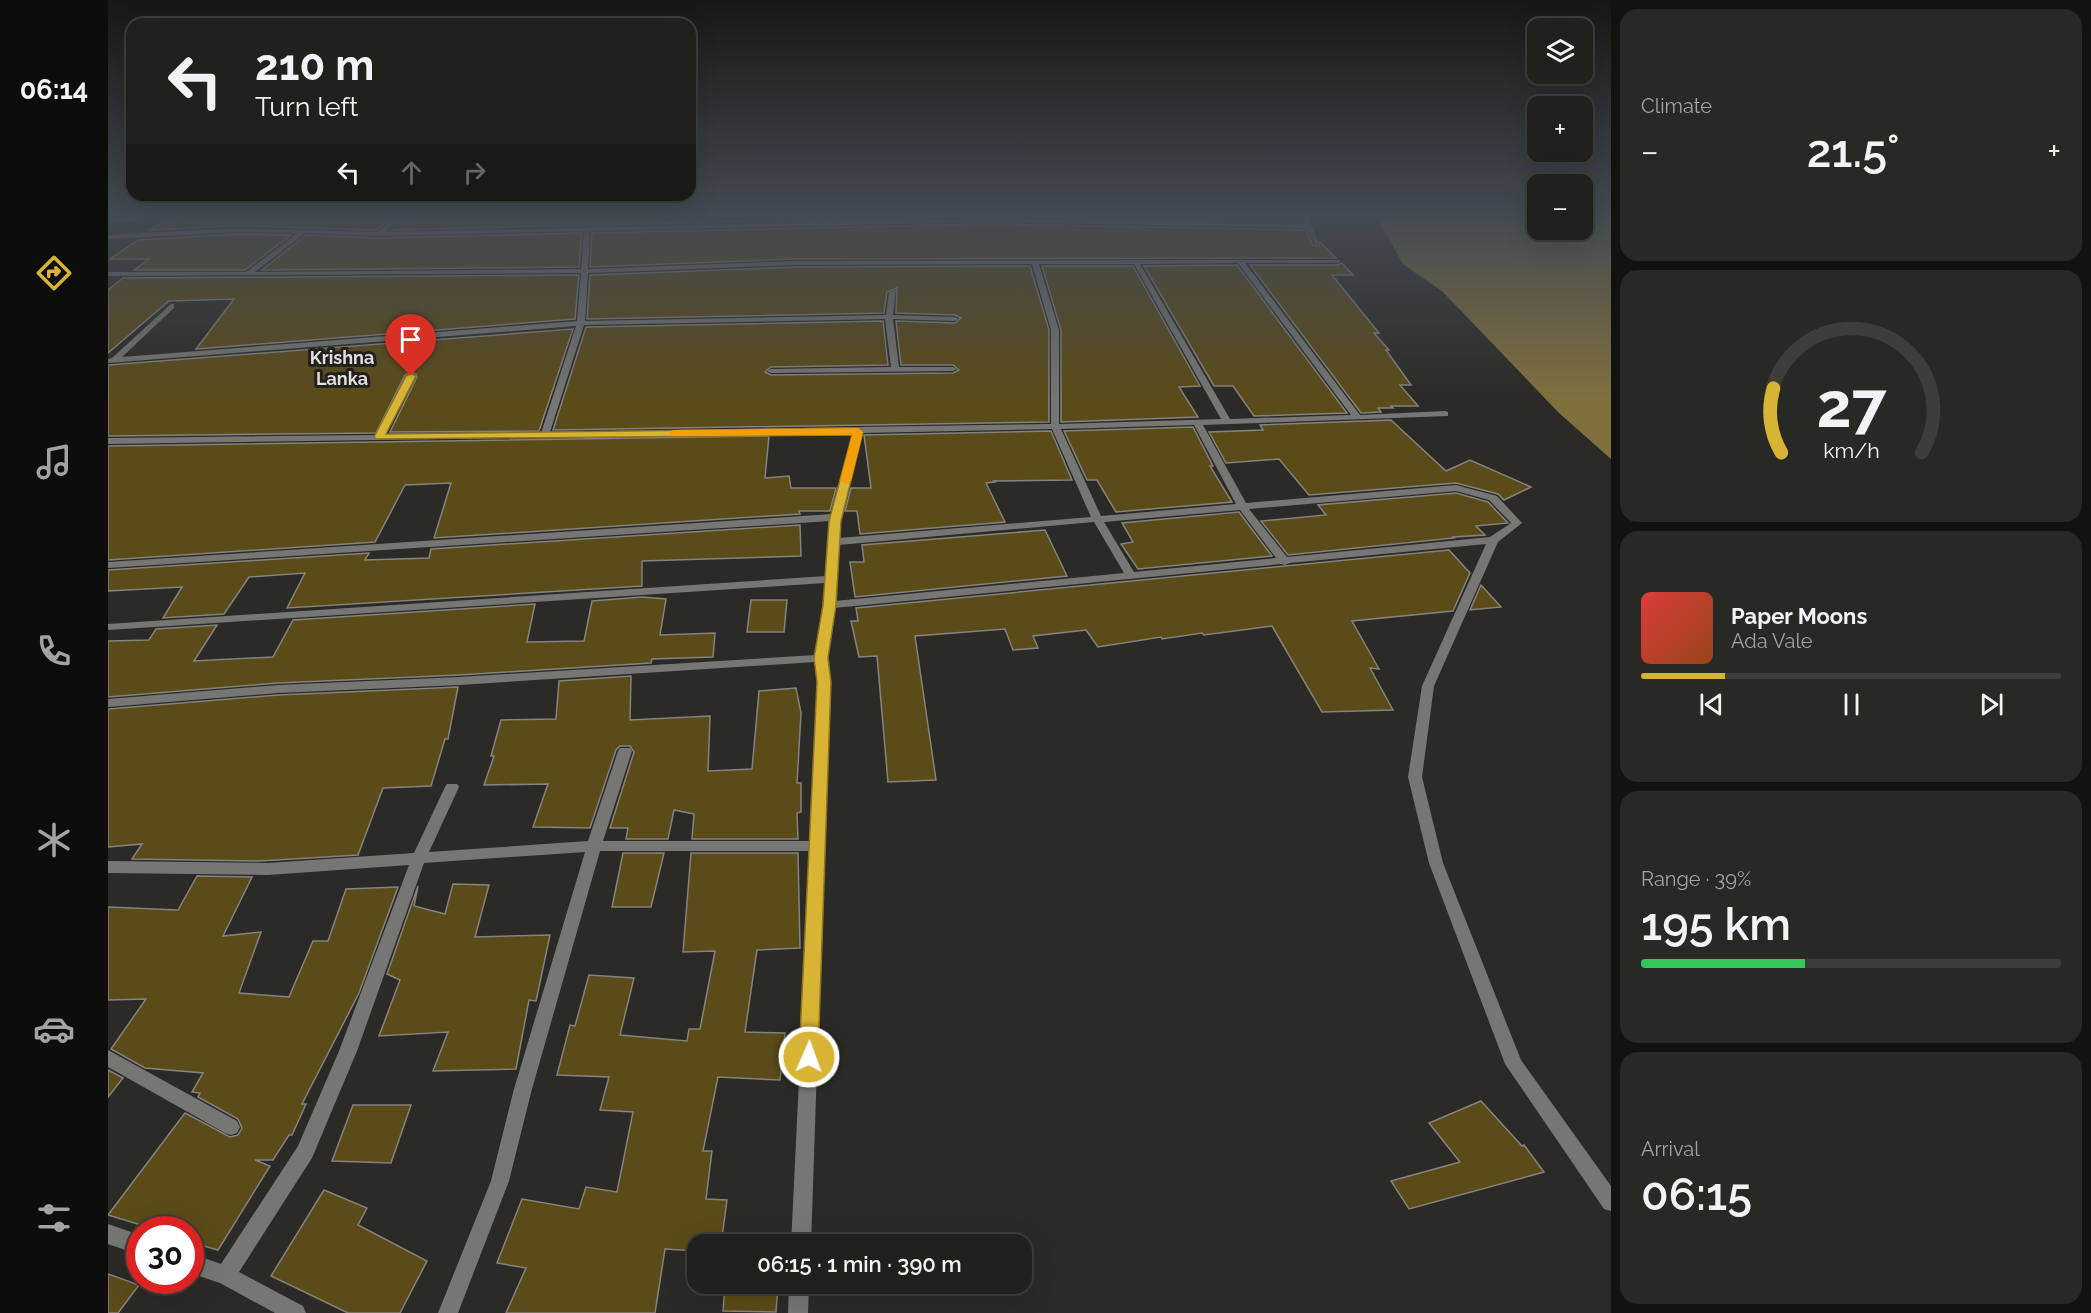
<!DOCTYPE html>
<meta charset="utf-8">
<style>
body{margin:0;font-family:Raleway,sans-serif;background:#282825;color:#f1f3f6;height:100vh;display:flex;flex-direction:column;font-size:22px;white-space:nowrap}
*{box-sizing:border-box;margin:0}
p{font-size:20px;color:#a2a3a3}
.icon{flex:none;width:33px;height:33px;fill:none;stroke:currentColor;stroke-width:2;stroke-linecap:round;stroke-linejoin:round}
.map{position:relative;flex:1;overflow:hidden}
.sheet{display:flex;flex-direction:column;gap:9px;padding:9px;background:#12120f;width:480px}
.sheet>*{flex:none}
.guide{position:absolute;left:18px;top:18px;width:570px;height:183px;border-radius:18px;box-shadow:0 6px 24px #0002,0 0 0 2px #3d3e3b;background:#20201c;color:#f1f3f6;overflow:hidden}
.tools{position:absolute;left:1419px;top:18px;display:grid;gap:12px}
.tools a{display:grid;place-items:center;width:66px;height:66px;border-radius:12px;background:#20201c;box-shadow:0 6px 24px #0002,0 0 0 2px #3d3e3b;font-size:30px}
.speed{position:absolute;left:18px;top:1216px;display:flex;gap:12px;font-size:30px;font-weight:700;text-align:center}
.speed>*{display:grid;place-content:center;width:78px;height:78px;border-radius:50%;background:#20201c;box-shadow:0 6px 24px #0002,0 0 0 2px #3d3e3b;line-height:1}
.speed .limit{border:9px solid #d22;background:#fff;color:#111}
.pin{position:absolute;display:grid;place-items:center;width:51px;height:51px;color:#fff;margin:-62px -26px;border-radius:50% 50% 50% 0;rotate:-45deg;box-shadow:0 0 6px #0007}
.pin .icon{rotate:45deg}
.me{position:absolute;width:66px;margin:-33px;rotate:2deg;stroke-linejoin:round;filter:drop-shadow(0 0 4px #0008)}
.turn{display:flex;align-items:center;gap:21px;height:126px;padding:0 30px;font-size:27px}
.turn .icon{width:78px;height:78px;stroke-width:2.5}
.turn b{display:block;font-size:42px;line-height:51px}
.lanes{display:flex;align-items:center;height:57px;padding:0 30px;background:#0003;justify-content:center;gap:30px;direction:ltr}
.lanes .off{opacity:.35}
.big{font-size:45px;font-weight:600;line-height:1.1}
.sheet .widget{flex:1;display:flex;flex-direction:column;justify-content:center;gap:9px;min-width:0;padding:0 21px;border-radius:18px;background:#282825}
.sheet .dial{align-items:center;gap:0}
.dial svg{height:156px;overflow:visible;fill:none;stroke:#3d3e3b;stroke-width:7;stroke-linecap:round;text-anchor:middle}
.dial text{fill:#f1f3f6;stroke:none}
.song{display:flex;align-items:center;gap:18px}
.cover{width:72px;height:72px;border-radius:9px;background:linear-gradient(135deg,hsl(0 70% 55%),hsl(20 70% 35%))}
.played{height:6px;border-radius:3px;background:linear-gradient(90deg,#d8b434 20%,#3d3e3b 20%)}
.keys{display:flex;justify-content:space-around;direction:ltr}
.heat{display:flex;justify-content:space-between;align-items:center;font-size:33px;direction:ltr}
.charge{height:9px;border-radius:4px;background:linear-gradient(90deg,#34c759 39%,#3d3e3b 0)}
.trip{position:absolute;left:579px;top:1234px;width:345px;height:60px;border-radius:18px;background:#20201c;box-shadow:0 6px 24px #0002,0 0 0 2px #3d3e3b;font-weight:600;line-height:60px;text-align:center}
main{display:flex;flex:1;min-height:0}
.menu{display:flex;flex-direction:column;width:108px;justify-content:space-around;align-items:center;background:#0d0d0b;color:#a2a3a3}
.menu .icon{width:42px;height:42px}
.menu .selected{color:#d8b434}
.menu b{font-size:27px;color:#f1f3f6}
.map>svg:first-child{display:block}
.water{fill:#80703e}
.building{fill:#5b4b18;stroke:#85837f;stroke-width:1.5}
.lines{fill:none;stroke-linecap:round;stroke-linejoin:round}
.street{fill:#767674;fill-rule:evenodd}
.route{fill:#d8b434;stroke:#8c7522;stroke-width:1.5}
.slow{fill:#f59e0b}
.labels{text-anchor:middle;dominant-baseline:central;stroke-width:6;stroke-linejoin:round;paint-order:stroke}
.far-district-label{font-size:18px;font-weight:bold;fill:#dfdedc;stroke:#21201d}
</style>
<main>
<nav class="menu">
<b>06:14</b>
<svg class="icon selected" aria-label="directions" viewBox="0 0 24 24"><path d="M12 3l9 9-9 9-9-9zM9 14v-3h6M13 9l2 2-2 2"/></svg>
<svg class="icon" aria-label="music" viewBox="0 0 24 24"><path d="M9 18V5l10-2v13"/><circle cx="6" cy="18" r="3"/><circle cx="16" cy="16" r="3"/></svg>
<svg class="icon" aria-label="phone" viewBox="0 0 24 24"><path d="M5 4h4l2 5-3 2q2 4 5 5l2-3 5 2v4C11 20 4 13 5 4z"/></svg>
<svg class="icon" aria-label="climate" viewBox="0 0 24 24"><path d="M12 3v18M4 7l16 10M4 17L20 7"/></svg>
<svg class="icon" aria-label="car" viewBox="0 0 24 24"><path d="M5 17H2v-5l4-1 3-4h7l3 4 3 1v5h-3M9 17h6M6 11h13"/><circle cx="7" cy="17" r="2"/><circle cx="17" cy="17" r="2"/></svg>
<svg class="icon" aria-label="filters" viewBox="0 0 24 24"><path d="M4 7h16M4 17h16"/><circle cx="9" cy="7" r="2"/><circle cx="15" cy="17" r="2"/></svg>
</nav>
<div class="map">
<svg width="1503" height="1313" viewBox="0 0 1503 1313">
<rect width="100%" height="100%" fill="#2b2a26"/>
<polygon class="water" points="1272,215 1429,215 1430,230 1474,230 1475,215 1503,215 1503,459 1451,413 1335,292 1295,264 1270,219"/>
<g class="building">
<polygon points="124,215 190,215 189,217 286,216 268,230 129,226 43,230 57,220"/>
<polygon points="1180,215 1188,222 878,216 283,230 299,216"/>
<polygon points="878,224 1198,230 1205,245 1211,246 1212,242 1228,258 686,259 482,267 484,233"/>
<polygon points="474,233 471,267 154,270 198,235 270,238"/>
<polygon points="129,234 183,235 137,270 26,270 41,259 2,259 30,240"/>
<polygon points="1234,263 1245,275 1224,275 1271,333 1266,333 1281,350 1278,350 1303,385 1292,385 1310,406 1283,406 1285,408 1270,408 1273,412 1253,413 1142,265 1230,265"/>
<polygon points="1129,265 1239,413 1146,416 1125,386 1106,386 1036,266"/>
<polygon points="922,266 941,330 941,422 445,430 478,327 775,321 780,365 663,367 657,372 663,375 845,373 851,370 845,365 793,365 788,321 847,323 853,318 847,315 788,313 789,288 779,292 776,313 479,319 482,275 686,267"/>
<polygon points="934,266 1025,266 1092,386 1071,387 1090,417 953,422 953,330"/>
<polygon points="471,275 467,319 88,349 126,299 61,301 0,353 0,290 15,278"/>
<polygon points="465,329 431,431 282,432 309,377 308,374 302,372 297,375 268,433 0,436 0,365"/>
<polygon points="1283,420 1338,471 1362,460 1423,487 1396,500 1390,494 1348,483 1201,495 1171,459 1118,463 1101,432 1155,430 1152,425"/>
<polygon points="1085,427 1105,466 1102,466 1124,502 1008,512 989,480 979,480 956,431"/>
<polygon points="943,431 964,480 886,481 887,482 878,483 897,522 752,534 749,511 737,511 743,488 763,488 756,435"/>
<polygon points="661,436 657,478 681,476 683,488 728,488 722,511 691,511 692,514 326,538 343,483 297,485 267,542 0,560 0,446"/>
<polygon points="1348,493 1380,502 1400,523 1368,526 1377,535 1345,537 1346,538 1180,555 1153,521 1218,515 1210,505"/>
<polygon points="1131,512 1164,556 1030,569 1013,544 1025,542 1014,523"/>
<polygon points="692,525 693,556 534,561 534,586 179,608 197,573 141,577 116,614 55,618 74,587 0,591 0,570 261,553 257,560 321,558 323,549"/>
<polygon points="937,530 959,576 747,597 742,562 756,562 754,545"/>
<polygon points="1341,550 1362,573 1345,611 1244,621 1271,669 1262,668 1285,710 1214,712 1164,626 1096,635 1094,633 1054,639 1053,637 990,647 978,630 925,636 930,648 905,650 897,629 807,636 828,780 780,782 769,656 751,657 743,621 750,621 748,608"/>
<polygon points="1373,585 1393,607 1362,610"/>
<polygon points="534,597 558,599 552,635 607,633 605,657 544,659 543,663 351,675 170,683 0,697 0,641 41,640 48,629 109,625 86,661 165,657 185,620 427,604 419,642 476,641 484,601"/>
<polygon points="643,600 679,600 676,632 639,632"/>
<polygon points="523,676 522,720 602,716 600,771 644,769 651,691 688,688 693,713 689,783 693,783 693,812 689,813 690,839 584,839 586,814 566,810 560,839 518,839 520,828 502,828 526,752 522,746 512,746 508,750 482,828 425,827 440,784 376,785 386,756 383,756 393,720 448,719 451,681"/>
<polygon points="350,687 340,739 337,739 323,786 275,788 250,855 152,861 24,859 34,844 0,847 0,709 170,695"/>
<polygon points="515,853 556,853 543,907 504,907"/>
<polygon points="583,853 690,853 692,948 649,950 637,1032 677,1033 672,1080 610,1077 595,1151 604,1151 598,1199 619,1200 613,1245 590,1245 590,1251 557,1249 547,1313 398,1313 418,1268 389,1263 414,1199 471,1209 478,1187 509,1192 525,1112 492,1110 501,1077 449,1075 462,1025 467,1026 481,975 526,978 512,1035 579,1041 581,1029 592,1029 607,951 575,952"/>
<polygon points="89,876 144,877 115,936 153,932 131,993 181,997 205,941 220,941 238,889 290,887 251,993 194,1104 198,1104 184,1135 181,1135 165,1160 147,1160 162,1166 110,1250 82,1242 82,1230 49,1230 0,1215 77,1113 122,1137 130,1135 134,1128 130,1119 90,1097 92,1093 84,1092 95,1073 37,1068 3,1049 38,999 0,1000 0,907 70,910"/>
<polygon points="345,884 381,885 367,937 442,935 428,1001 421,1000 408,1069 325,1071 340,1032 271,1036 292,980 279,974 310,886 306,906 337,914"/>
<polygon points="0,1070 15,1078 0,1097"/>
<polygon points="1373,1101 1414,1146 1416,1145 1436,1172 1301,1209 1283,1181 1352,1162 1321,1123"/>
<polygon points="245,1105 303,1105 283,1163 224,1161"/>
<polygon points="216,1190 259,1208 250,1225 319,1261 292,1313 240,1313 163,1276"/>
<polygon points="0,1274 31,1285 10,1313 0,1313"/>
<polygon points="617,1284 670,1284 668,1312 615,1311"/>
</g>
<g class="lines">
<g class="street">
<polygon points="58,215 106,215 0,222 0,218"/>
<path d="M 290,215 L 297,215 L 277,232 L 878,218 L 1197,224 L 1193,215 L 1199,215 L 1211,244 L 1207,244 L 1199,228 L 878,222 L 482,231 L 480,269 L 686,261 L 1232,260 L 1232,262 L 1230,263 L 1137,263 L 1252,415 L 1337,411 L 1340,412 L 1340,416 L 1095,425 L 1138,503 L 1348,485 L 1389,496 L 1414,523 L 1390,542 L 1326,686 L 1314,777 L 1335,863 L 1413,1060 L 1503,1186 L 1503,1211 L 1496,1209 L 1397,1064 L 1321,863 L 1300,777 L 1314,686 L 1378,544 L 1182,563 L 1177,565 L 1173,564 L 726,608 L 719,658 L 722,682 L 703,1245 L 683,1245 L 702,851 L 492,851 L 424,1089 L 401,1181 L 350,1313 L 330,1313 L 383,1181 L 406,1089 L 477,852 L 316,863 L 249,1051 L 204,1158 L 131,1272 L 195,1306 L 198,1313 L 167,1313 L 112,1283 L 82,1273 L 82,1253 L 113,1264 L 190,1146 L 231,1051 L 301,865 L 160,875 L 0,873 L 0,861 L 160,863 L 306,853 L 337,787 L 339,784 L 349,784 L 351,787 L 321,852 L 480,841 L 510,751 L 512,748 L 522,748 L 524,751 L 495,841 L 702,841 L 710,682 L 707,662 L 351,685 L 170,693 L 0,707 L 0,699 L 170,685 L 351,677 L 708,655 L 717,583 L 0,630 L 0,624 L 718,576 L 722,521 L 0,568 L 0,562 L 724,514 L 745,433 L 0,444 L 0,438 L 269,435 L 299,376 L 303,374 L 307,376 L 278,434 L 433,433 L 468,326 L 0,363 L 0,359 L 4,358 L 63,304 L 66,304 L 66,308 L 14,357 L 469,321 L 473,273 L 0,276 L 0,272 L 138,272 L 190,233 L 129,232 L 0,239 L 0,235 L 129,228 L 269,232 ZM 476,231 L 473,269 L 147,272 L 197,233 L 270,236 ZM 1130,263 L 1243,415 L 1122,419 L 1032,264 ZM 924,264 L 943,330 L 943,424 L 442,432 L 476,325 L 777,319 L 783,367 L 663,369 L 659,371 L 663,373 L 845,371 L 849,369 L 845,367 L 791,367 L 785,319 L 847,321 L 851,319 L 847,317 L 785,315 L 788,290 L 781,292 L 778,315 L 477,321 L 480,273 L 686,265 ZM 931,264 L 1026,264 L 1113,419 L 951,424 L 951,330 ZM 1086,425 L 1128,504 L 993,516 L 953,429 ZM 944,429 L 983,517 L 731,538 L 732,521 L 754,433 ZM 1348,491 L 1381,500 L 1403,523 L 1382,537 L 1179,557 L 1141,509 ZM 1132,510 L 1168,558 L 1026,572 L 996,522 ZM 986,522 L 1016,573 L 727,601 L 731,545 Z"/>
<polygon points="0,1050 129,1121 132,1127 129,1133 123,1135 117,1133 0,1067"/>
<polygon points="0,1224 32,1235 32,1255 0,1244"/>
<polygon points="681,1284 701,1284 700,1313 680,1313"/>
</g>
</g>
<linearGradient id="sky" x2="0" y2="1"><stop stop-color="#181715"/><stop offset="0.54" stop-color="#444a52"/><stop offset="1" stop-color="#444a52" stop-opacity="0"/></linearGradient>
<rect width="1503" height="399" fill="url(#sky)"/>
<polygon class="route" points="303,373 308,376 278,434 750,428 755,432 733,521 728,605 720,658 723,682 710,1057 708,1063 701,1066 694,1063 691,1057 709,682 706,658 715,605 721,521 744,435 268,439 266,437 298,376"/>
<polygon class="slow" points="750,428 755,432 743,481 738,484 732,481 744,435 565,436 560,433 565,430"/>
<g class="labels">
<g class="far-district-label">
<text x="234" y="357">Krishna<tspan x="234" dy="21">Lanka</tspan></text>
</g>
</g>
</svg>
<div class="tools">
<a><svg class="icon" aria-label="layers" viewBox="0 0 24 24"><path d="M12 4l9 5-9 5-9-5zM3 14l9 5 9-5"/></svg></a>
<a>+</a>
<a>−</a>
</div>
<div class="speed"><div class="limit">30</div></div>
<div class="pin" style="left:303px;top:376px;background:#d93025"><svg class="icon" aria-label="arrive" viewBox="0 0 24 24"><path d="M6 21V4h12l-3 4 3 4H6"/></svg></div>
<svg class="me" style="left:701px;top:1057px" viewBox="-20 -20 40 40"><circle r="17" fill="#d8b434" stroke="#fff" stroke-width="3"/><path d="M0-11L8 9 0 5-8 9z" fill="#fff"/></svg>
<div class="trip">06:15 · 1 min · 390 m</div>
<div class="guide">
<div class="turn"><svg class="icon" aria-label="left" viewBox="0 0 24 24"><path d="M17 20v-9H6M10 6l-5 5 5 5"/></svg><div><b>210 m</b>Turn left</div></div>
<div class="lanes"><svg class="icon" aria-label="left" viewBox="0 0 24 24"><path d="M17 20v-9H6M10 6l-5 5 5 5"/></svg><svg class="icon off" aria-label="ahead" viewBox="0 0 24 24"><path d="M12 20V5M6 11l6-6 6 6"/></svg><svg class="icon off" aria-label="right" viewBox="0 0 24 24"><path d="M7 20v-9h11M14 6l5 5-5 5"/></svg></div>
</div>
</div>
<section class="sheet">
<div class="widget"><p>Climate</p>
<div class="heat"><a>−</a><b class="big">21.5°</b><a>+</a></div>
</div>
<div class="widget dial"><svg viewBox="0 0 100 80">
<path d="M14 69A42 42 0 1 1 86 69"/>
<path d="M14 69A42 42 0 0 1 10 36" stroke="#d8b434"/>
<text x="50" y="56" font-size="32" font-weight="700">27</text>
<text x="50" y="72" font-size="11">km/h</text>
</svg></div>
<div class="widget">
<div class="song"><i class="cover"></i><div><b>Paper Moons</b><p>Ada Vale</p></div></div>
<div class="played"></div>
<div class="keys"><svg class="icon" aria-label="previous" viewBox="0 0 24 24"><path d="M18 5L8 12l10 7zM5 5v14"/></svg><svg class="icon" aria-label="pause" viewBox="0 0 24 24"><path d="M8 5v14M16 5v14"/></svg><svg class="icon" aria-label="next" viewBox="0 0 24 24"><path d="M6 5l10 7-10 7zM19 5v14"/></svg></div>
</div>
<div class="widget"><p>Range · 39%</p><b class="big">195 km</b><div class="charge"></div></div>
<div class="widget"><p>Arrival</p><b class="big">06:15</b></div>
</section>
</main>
